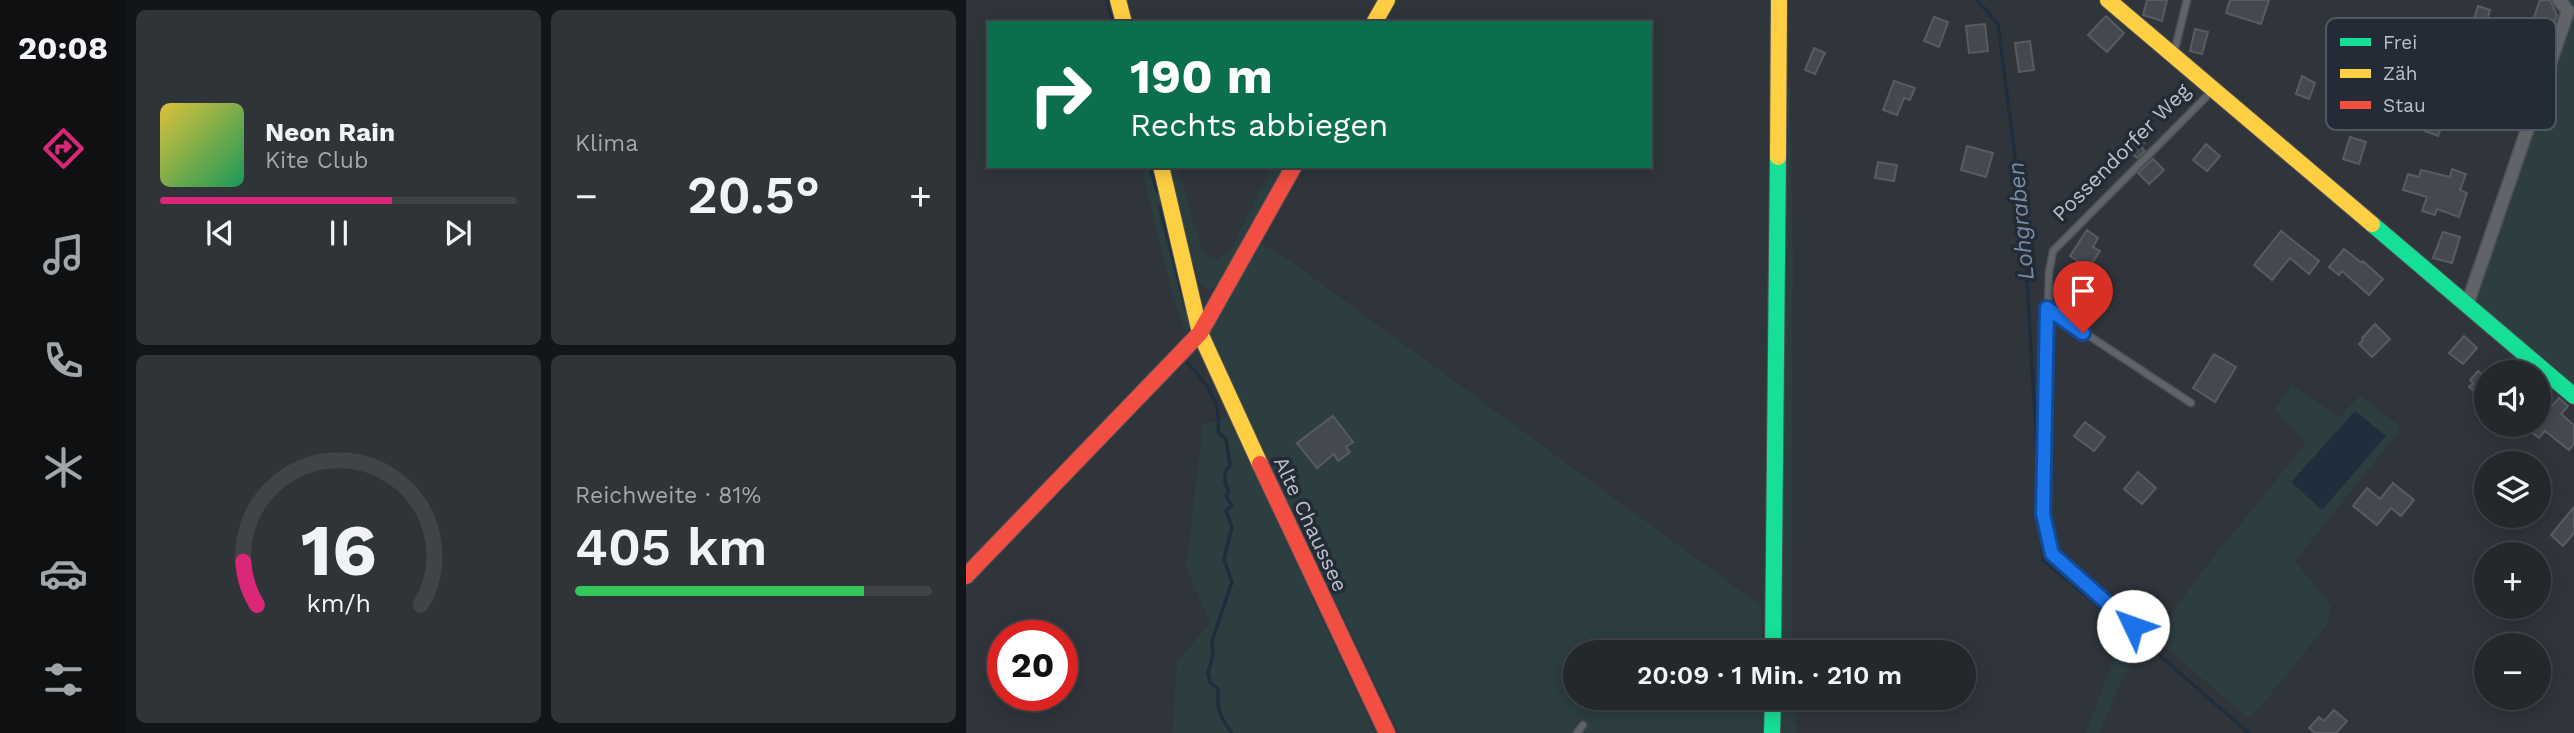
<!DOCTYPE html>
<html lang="de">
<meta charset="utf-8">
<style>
body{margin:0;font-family:"Work Sans",sans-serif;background:#2f3438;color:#f1f3f6;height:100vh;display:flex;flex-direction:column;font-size:26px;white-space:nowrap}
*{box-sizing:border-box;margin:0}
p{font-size:23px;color:#a3a6a9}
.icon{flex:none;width:38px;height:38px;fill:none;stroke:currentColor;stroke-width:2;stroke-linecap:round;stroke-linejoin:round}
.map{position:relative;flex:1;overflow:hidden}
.sheet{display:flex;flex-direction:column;gap:10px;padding:10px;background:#131618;width:840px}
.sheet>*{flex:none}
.top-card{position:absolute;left:21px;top:21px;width:665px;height:147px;border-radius:0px;box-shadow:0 4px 18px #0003,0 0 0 2px #404448;background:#0b6e4f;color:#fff;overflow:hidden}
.controls{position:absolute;left:1508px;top:360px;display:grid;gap:14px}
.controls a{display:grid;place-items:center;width:77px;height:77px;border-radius:50%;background:#23282c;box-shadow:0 4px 18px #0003,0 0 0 2px #404448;font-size:35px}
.speed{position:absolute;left:21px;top:620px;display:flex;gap:14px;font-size:35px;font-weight:700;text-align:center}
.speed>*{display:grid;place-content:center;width:91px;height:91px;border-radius:50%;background:#23282c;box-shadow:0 4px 18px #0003,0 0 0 2px #404448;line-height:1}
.speed .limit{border:10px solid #d22;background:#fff;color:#111}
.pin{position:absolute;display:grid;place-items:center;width:60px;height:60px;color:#fff;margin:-72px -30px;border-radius:50% 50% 50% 0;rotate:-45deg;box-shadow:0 0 7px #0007}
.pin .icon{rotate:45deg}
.me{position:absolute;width:77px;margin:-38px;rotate:312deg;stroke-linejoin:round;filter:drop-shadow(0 0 5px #0008)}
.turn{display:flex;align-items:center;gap:24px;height:147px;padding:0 28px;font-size:32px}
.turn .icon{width:91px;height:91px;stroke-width:2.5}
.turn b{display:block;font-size:49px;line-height:60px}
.big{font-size:52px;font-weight:600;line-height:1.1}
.sheet .tile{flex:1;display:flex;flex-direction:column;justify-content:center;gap:10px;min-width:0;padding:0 24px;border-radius:10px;background:#2f3438}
.sheet .dial{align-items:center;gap:0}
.dial svg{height:182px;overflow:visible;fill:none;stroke:#404448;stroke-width:7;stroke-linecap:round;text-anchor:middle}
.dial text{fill:#f1f3f6;stroke:none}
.song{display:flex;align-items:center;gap:21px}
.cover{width:84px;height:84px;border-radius:10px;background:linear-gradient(135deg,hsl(50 70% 55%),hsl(150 70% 35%))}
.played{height:7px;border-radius:4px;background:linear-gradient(90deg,#db2777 65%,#404448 65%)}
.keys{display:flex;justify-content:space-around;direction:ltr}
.heat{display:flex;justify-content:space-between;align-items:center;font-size:38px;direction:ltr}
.charge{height:10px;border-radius:5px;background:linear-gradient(90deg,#34c759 81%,#404448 0)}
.sheet .tiles{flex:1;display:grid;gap:10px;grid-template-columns:repeat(2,1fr)}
.trip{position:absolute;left:597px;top:640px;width:413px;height:70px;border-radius:35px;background:#23282c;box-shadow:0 4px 18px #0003,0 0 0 2px #404448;font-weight:600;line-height:70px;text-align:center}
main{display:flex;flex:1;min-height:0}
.tab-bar{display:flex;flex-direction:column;width:126px;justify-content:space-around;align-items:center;background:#0e1012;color:#a3a6a9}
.tab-bar .icon{width:49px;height:49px}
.tab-bar .current{color:#db2777}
.tab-bar b{font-size:32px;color:#f1f3f6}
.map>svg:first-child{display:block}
.green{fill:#2c3e40}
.water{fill:#202d3d}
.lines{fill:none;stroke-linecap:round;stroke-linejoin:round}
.stream{stroke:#202d3d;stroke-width:3.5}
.building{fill:#44494f;stroke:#585c62;stroke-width:2}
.lane-casing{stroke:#4d5157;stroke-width:9}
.street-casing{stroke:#4d5157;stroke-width:15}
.fast-casing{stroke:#4d5157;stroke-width:18}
.slow-casing{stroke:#4d5157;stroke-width:18}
.jam-casing{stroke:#4d5157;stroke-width:18}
.lane{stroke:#606368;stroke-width:6}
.street{stroke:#606368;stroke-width:12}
.fast{stroke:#16e098;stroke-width:16}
.slow{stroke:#ffcf43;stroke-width:16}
.jam{stroke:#f24e42;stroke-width:16}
.route-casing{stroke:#114b97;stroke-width:18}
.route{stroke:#1a73e8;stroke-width:12}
.labels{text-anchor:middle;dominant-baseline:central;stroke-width:7;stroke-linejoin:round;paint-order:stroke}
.street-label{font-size:21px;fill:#bbc1ca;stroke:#232b36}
.water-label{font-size:23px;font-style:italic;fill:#788da5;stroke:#232b36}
.key{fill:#232b36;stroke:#515862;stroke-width:2}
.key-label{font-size:19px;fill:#bbc1ca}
</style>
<main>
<nav class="tab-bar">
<b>20:08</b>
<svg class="icon current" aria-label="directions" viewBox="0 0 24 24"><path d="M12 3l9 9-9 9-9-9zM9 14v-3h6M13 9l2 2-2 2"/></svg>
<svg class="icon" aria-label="music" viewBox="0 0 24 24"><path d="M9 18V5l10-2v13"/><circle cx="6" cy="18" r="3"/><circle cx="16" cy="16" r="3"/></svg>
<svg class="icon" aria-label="phone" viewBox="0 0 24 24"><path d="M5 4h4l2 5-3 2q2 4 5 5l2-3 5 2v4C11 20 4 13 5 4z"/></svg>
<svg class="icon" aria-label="climate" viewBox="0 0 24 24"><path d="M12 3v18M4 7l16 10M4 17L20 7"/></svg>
<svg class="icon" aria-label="car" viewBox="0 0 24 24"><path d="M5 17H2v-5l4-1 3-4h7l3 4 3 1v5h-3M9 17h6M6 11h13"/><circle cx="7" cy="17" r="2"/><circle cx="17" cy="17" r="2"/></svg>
<svg class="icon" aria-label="filters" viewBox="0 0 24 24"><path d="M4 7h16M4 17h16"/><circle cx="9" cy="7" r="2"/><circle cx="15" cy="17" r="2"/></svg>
</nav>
<section class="sheet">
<div class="tiles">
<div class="tile">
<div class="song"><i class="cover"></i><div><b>Neon Rain</b><p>Kite Club</p></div></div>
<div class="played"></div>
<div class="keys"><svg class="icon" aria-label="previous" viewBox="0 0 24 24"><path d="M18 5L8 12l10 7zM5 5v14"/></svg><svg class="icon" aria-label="pause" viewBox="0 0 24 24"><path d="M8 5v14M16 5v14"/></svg><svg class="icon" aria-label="next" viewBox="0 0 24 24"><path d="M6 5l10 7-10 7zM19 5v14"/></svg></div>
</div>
<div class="tile"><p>Klima</p>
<div class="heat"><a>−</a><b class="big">20.5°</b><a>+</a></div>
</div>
<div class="tile dial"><svg viewBox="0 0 100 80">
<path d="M14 69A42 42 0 1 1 86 69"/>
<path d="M14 69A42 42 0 0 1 8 50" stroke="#db2777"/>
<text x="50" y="56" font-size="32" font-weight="700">16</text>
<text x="50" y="72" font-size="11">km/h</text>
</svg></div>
<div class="tile"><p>Reichweite · 81%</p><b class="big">405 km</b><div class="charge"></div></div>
</div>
</section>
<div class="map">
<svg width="1608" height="733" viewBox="0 0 1608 733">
<rect width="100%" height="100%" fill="#2f353b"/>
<g class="green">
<polygon points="1586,0 1608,0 1608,392 1497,295 1596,12"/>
<polygon points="824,87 827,255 826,653 814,653 820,89"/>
<polygon points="175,166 188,166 225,320 220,335 203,281"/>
<path d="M 202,166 L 211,166 L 235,247 L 241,257 L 249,260 L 264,251 L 306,166 L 320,166 L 253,286 C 242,292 237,289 232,279 Z"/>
<polygon points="295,244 312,252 795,606 796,653 609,653 609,698 796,698 797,733 434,733 257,372 244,332 289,247"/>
<polygon points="1325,385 1373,417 1394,396 1431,424 1432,433 1329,561 1365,606 1360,626 1295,706 1282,718 1188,637 1239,568 1340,443 1309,409"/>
<polygon points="262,417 409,733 206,733 211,662 244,623 220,568 237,425"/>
<path d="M 1159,628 L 1191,657 C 1184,655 1178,653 1171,658 C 1158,667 1141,717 1133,733 L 1120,733 Z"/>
<polygon points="814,698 829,698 831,733 813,733"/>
</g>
<polygon class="water" points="1389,411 1420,436 1356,510 1325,482"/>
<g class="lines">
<g class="stream">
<polyline points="141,0 147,23"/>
<polyline points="1011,0 1032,24 1058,227 1077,560 1156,625"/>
<polyline points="184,166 191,191"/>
<polyline points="194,208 220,309"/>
<path d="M 221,363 C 241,383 256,403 252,432 L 260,439 L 264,466 L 259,471 L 259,483 L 263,491 L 260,496 L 266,506 L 260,511 L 266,527 L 258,559 L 266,582 L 246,641 L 247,655 L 242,673 L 244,682 L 252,689 C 251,710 253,716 266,733"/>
<polyline points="1178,642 1283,733"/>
</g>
</g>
<g class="building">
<polygon points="1181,0 1201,0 1196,21 1177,15"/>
<polygon points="1264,0 1303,0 1295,24 1260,13"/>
<polygon points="1574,0 1584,0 1591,15 1559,106 1547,102 1543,97 1546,89 1523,81 1532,43 1564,51 1574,25 1566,23"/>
<polygon points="1512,6 1524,10 1513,46 1501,42"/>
<polygon points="1140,16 1158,33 1141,52 1122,35"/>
<polygon points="968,17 982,22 973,47 958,41"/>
<polygon points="1019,24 1022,51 1003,53 1000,26"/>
<polygon points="1229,29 1242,32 1236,54 1224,51"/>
<polygon points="1064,41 1068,70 1053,72 1049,43"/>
<polygon points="848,48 859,53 849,74 839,70"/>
<polygon points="1336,76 1349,83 1343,99 1330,94"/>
<polygon points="1482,80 1504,87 1495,110 1483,106 1472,136 1456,130 1461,118 1469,120"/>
<polygon points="928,81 949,88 944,100 938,98 931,115 917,110"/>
<polygon points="1168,134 1178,143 1175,147 1179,151 1171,158 1157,146"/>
<polygon points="1384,137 1400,142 1393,164 1377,159"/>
<polygon points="1240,144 1254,156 1241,171 1227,160"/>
<polygon points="1001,146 1027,153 1020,177 995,170"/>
<polygon points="1187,159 1198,170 1183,184 1172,173"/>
<polygon points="912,162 931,165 928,181 909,178"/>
<polygon points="1486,169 1500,174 1494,190 1501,193 1493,217 1471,209 1469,215 1456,211 1461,197 1437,190 1442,174 1453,177 1455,170 1484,177"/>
<polygon points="1121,230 1132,238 1127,247 1134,251 1123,268 1104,256"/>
<polygon points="1315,231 1353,261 1343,274 1324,258 1306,280 1288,265"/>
<polygon points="1477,232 1494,237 1486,263 1467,258"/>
<polygon points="1378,249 1396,263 1397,261 1417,279 1403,295 1376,271 1373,275 1363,267"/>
<polygon points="1409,324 1424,339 1406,357 1393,344 1397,340 1396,338"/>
<polygon points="1498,336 1511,348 1497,364 1483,353"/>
<polygon points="1248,354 1270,367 1249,402 1227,388"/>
<polygon points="1512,371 1521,379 1521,402 1503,387 1507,383 1504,380"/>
<polygon points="1593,398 1602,406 1595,414 1608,425 1608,444 1603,450 1579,431 1573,438 1565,432 1570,425 1573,425 1573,399 1584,408"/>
<polygon points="367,416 387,442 380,447 384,452 372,461 368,454 351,468 331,443"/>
<polygon points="1119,422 1139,437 1128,451 1108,436"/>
<polygon points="1172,472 1190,488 1176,504 1158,489"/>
<polygon points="1427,483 1448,500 1435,516 1425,508 1411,525 1387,506 1401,488 1414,499"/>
<polygon points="1608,507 1608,533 1597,546 1585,535"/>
<polygon points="1368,710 1381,721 1370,733 1349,733 1343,728 1353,717 1358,721"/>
</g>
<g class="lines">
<g class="lane-casing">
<g id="lane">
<polyline points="1208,53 1221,0"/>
<polyline points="1081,308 1225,403"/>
<polyline points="1167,626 1086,554 1077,514 1083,272 1087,251 1246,91"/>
<polyline points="611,733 617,725"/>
</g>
</g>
<g class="street-casing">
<polyline id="street" points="1501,305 1602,11 1593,0"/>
</g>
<g class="fast-casing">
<g id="fast">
<polyline points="1406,224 1608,396"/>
<polyline points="807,653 812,157"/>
<polyline points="806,733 807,698"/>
</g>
</g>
<g class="slow-casing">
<g id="slow">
<polyline points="152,0 158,23"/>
<polyline points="1142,0 1406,224"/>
<polyline points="408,23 421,0"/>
<polyline points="812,157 813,0"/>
<polyline points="195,166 234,333 294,464"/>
</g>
</g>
<g class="jam-casing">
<g id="jam">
<polyline points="294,464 421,733"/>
<polyline points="0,576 234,333 328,166"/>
</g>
</g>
<use href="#lane" class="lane"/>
<use href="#street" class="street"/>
<use href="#fast" class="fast"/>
<use href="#slow" class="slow"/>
<use href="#jam" class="jam"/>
</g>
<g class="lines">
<g class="route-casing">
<polyline id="route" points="1117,333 1081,308 1077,514 1086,554 1167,626"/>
</g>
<use href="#route" class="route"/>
</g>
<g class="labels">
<g class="street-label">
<text transform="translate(1155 152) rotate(-45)">Possendorfer Weg</text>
<text transform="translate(345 524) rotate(65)">Alte Chaussee</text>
</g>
<g class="water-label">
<text transform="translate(1055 221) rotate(-95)">Lohgraben</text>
</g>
</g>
<rect x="1360" y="18" width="230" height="112" rx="10" class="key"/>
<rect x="1374" y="38" width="31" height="8" fill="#16e098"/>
<rect x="1374" y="69" width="31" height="9" fill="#ffcf43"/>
<rect x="1374" y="101" width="31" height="8" fill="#f24e42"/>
<g class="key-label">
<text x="1417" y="49">Frei</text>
<text x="1417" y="80">Zäh</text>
<text x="1417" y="112">Stau</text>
</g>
</svg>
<div class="controls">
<a><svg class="icon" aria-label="sound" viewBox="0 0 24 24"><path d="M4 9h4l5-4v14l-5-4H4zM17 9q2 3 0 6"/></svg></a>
<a><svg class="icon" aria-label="layers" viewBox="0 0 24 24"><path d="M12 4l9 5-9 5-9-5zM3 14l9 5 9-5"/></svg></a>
<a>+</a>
<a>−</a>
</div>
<div class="speed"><div class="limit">20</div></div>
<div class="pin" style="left:1117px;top:333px;background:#d93025"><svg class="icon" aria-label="arrive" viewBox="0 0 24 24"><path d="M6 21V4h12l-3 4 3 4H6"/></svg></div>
<svg class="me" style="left:1167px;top:626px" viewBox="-20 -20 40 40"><circle r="19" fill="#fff"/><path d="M0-13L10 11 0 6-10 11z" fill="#1a73e8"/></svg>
<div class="trip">20:09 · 1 Min. · 210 m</div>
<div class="top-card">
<div class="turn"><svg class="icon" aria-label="right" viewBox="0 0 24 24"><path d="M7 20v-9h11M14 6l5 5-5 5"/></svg><div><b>190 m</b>Rechts abbiegen</div></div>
</div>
</div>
</main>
